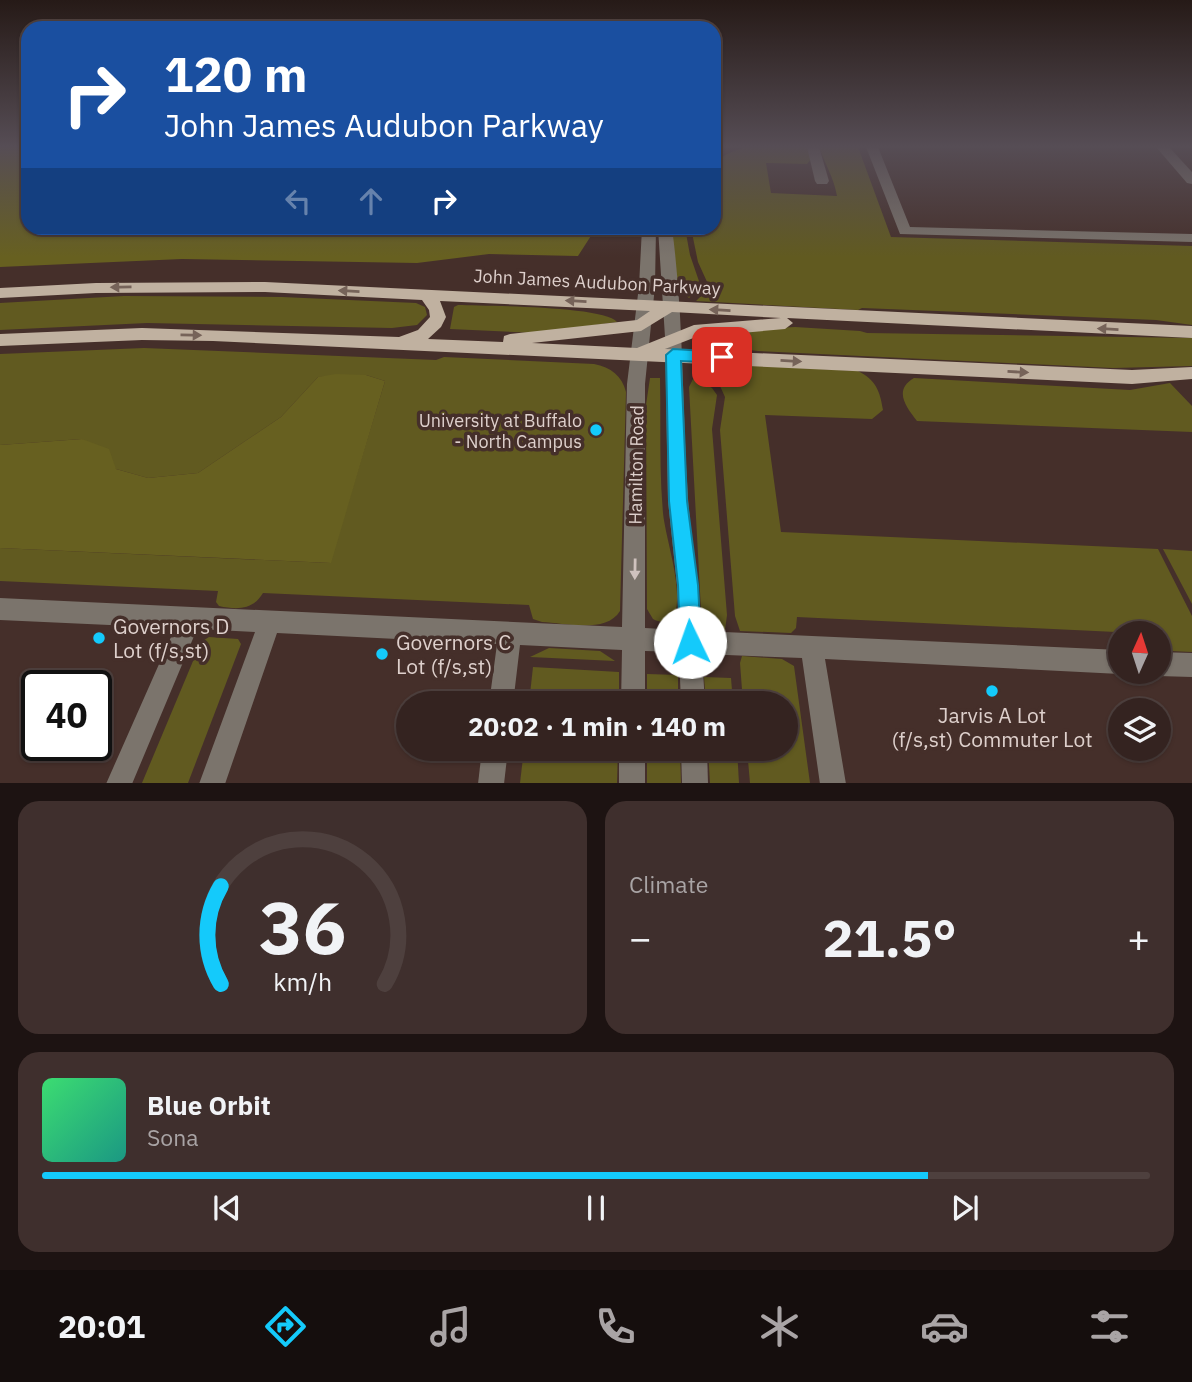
<!DOCTYPE html>
<meta charset="utf-8">
<style>
body{margin:0;font-family:"IBM Plex Sans",sans-serif;background:#3f2f2d;color:#f1f3f6;height:100vh;display:flex;flex-direction:column;font-size:26px;white-space:nowrap}
*{box-sizing:border-box;margin:0}
p{font-size:23px;color:#a9a4a5}
.icon{flex:none;width:38px;height:38px;fill:none;stroke:currentColor;stroke-width:2;stroke-linecap:round;stroke-linejoin:round}
.map{position:relative;height:783px;overflow:hidden}
.drawer{display:flex;flex-direction:column;gap:18px;padding:18px;background:#1d1312;flex:1}
.drawer>*{flex:none}
.guide{position:absolute;left:21px;top:21px;width:700px;height:214px;border-radius:21px;box-shadow:0 2px 5px #0004,0 0 0 2px #4e403e;background:#1a4fa0;color:#fff;overflow:hidden}
.needle{width:46px;rotate:3deg}
.tools{position:absolute;left:1108px;top:621px;display:grid;gap:14px}
.tools a{display:grid;place-items:center;width:63px;height:63px;border-radius:50%;background:#342320;box-shadow:0 2px 5px #0004,0 0 0 2px #4e403e;font-size:35px}
.speed{position:absolute;left:21px;top:670px;display:flex;gap:14px;font-size:35px;font-weight:700;text-align:center}
.speed>*{display:grid;place-content:center;width:91px;height:91px;border-radius:50%;background:#342320;box-shadow:0 2px 5px #0004,0 0 0 2px #4e403e;line-height:1}
.speed .limit{border:4px solid #111;border-radius:10px;background:#fff;color:#111}
.pin{position:absolute;display:grid;place-items:center;width:60px;height:60px;color:#fff;margin:-30px;border-radius:14px;box-shadow:0 4px 10px #0006}
.me{position:absolute;width:77px;margin:-38px;rotate:357deg;stroke-linejoin:round;filter:drop-shadow(0 0 5px #0008)}
.turn{display:flex;align-items:center;gap:24px;height:147px;padding:0 28px;font-size:32px}
.turn .icon{width:91px;height:91px;stroke-width:2.5}
.turn b{display:block;font-size:49px;line-height:60px}
.lanes{display:flex;align-items:center;height:66px;padding:0 28px;background:#0003;justify-content:center;gap:35px;direction:ltr}
.lanes .off{opacity:.35}
.big{font-size:52px;font-weight:700;line-height:1.1}
.drawer .widget{flex:1;display:flex;flex-direction:column;justify-content:center;gap:10px;min-width:0;padding:0 24px;border-radius:21px;background:#3f2f2d}
.drawer .dial{align-items:center;gap:0}
.dial svg{height:182px;overflow:visible;fill:none;stroke:#4e403e;stroke-width:7;stroke-linecap:round;text-anchor:middle}
.dial text{fill:#f1f3f6;stroke:none}
.song{display:flex;align-items:center;gap:21px}
.cover{width:84px;height:84px;border-radius:10px;background:linear-gradient(135deg,hsl(140 70% 55%),hsl(170 70% 35%))}
.played{height:7px;border-radius:4px;background:linear-gradient(90deg,#14cafb 80%,#4e403e 80%)}
.keys{display:flex;justify-content:space-around;direction:ltr}
.heat{display:flex;justify-content:space-between;align-items:center;font-size:38px;direction:ltr}
.drawer .tiles{flex:1;display:grid;gap:18px;grid-template-columns:1fr 1fr}
.widget:last-child{grid-column:span 2}
.trip{position:absolute;left:396px;top:691px;width:402px;height:70px;border-radius:35px;background:#342320;box-shadow:0 2px 5px #0004,0 0 0 2px #4e403e;font-weight:700;line-height:70px;text-align:center}
.dock{display:flex;height:112px;justify-content:space-around;align-items:center;background:#150e0d;color:#a9a4a5}
.dock .icon{width:49px;height:49px}
.dock .selected{color:#14cafb}
.dock b{font-size:32px;color:#f1f3f6}
.map>svg:first-child{display:block}
.green{fill:#615a20}
.forest{fill:#676020}
.lines{fill:none;stroke-linecap:round;stroke-linejoin:round}
.minor{fill:#7b746c;fill-rule:evenodd}
.major{fill:#c0b1a0;fill-rule:evenodd}
.oneway{fill:#766359}
.oneway2{fill:#cfc2be}
.route{fill:#14cafb;stroke:#0d83a3;stroke-width:2}
.poi-dot{fill:#14cafb;stroke:#452f2a;stroke-width:2.5}
.labels{text-anchor:middle;dominant-baseline:central;stroke-width:7;stroke-linejoin:round;paint-order:stroke}
.street-label{font-size:18px;fill:#ded0cc;stroke:#452f2a}
.poi-label{font-size:18px;fill:#ded0cc;stroke:#452f2a;text-anchor:end}
.near-poi-label{font-size:21px;fill:#ded0cc;stroke:#452f2a;text-anchor:start}
</style>
<div class="map">
<svg width="1192" height="784" viewBox="0 0 1192 784">
<rect width="100%" height="100%" fill="#452f2a"/>
<g class="green">
<path d="M 745,147 L 809,147 L 812,158 L 807,164 L 766,163 L 771,193 L 837,196 C 834,178 825,164 819,147 L 858,147 L 891,237 L 1192,246 L 1192,325 L 1156,320 L 862,308 L 858,310 L 696,301 L 706,291 L 708,284 L 698,262 L 691,228 L 714,228 L 714,163 L 727,154 Z"/>
<polygon points="670,228 685,228 690,255 701,287 689,298 679,290 676,282"/>
<polygon points="124,296 282,297 416,303 425,307 427,315 417,325 392,328 147,323 0,330 0,303"/>
<path d="M 458,305 C 484,306 605,306 617,322 L 535,333 L 450,329 L 454,307 Z"/>
<polygon points="795,327 860,331 867,333 1192,338 1192,366 1113,368 758,351 709,345 696,337 701,332"/>
<path d="M 144,348 L 436,360 L 444,357 L 594,364 C 611,367 622,376 626,392 L 620,611 C 606,634 565,623 542,622 L 533,619 L 529,605 L 263,593 C 253,610 237,610 219,606 L 216,602 L 218,591 L 0,581 L 0,548 L 330,563 L 385,381 L 366,375 L 318,377 L 281,417 L 198,473 L 148,478 L 116,469 L 82,439 L 0,445 L 0,354 Z"/>
<path d="M 721,364 L 858,371 C 876,380 880,391 883,410 L 872,419 L 765,415 L 781,532 L 1158,549 L 1192,616 L 1192,652 L 1171,651 L 1160,647 L 1158,634 L 797,617 L 796,628 L 791,633 L 740,631 L 735,616 L 720,430 L 725,397 L 720,386 L 698,372 Z"/>
<polygon points="694,377 712,388 717,395 712,429 727,615 725,630 710,624 701,610 689,387"/>
<path d="M 650,378 L 660,378 C 661,423 659,468 663,513 C 666,541 683,586 675,614 C 672,624 660,623 653,619 L 647,609 L 646,405 Z"/>
<path d="M 914,378 L 1130,390 L 1170,383 L 1192,406 L 1192,432 L 917,421 C 906,407 893,390 914,378 Z"/>
<polygon points="1163,549 1192,551 1192,604"/>
<polygon points="209,637 238,639 241,644 188,783 142,783 201,642"/>
<polygon points="549,648 600,651 615,661 530,657"/>
<polygon points="742,656 782,659 794,666 810,783 750,783 747,749 786,749 786,704 743,703 740,663"/>
<polygon points="533,667 619,672 619,703 529,703"/>
<polygon points="647,674 678,675 678,703 647,703"/>
<polygon points="704,677 731,678 733,703 706,703"/>
<polygon points="524,749 618,749 617,783 520,783"/>
<polygon points="647,749 680,749 681,783 647,783"/>
<polygon points="708,749 737,749 739,783 710,783"/>
</g>
<g class="forest">
<polygon points="0,147 28,147 28,228 596,228 578,256 489,254 417,263 182,259 0,267"/>
<polygon points="336,374 366,375 385,381 331,563 0,548 0,445 82,439 109,449 116,469 148,478 198,473 281,417 318,377"/>
</g>
<g class="lines">
<g class="minor">
<polygon points="807,147 819,147 829,181 827,184 817,184 815,181"/>
<polygon points="866,147 878,147 910,227 1192,234 1192,242 900,234"/>
<polygon points="1156,147 1169,147 1192,172 1192,184 1187,183"/>
<path d="M 642,228 L 656,228 L 655,286 L 645,384 L 645,628 L 679,630 L 677,585 L 668,501 L 665,337 L 658,228 L 672,228 C 684,317 682,408 688,498 C 691,543 699,586 701,631 L 1120,650 L 1120,672 L 1124,672 L 1120,674 L 825,659 L 846,784 L 820,784 L 802,658 L 702,654 L 705,704 L 681,704 L 679,652 L 645,651 L 645,704 L 621,704 L 622,650 L 520,645 L 513,704 L 489,704 L 497,644 L 277,633 L 225,784 L 199,784 L 255,632 L 197,629 L 132,784 L 106,784 L 175,628 L 0,620 L 0,598 L 622,627 L 627,384 L 639,286 Z"/>
<polygon points="1158,652 1192,653 1192,677 1158,676 1150,672 1158,672"/>
<polygon points="482,749 508,749 504,784 478,784"/>
<rect x="619" y="749" width="26" height="35"/>
<polygon points="681,749 707,749 708,784 682,784"/>
</g>
<path class="major" d="M 265,282 L 1192,326 L 1192,338 L 787,318 L 793,323 L 785,329 L 696,337 L 665,349 L 1132,370 L 1192,367 L 1192,379 L 1132,384 L 213,341 L 142,340 L 0,346 L 0,334 L 142,328 L 399,337 L 418,330 L 430,317 L 429,310 L 422,300 L 265,292 L 96,293 L 0,298 L 0,288 L 96,283 ZM 440,301 L 650,311 L 637,320 L 510,334 L 504,336 L 503,342 L 428,339 L 441,327 L 446,317 ZM 672,312 L 781,318 L 694,325 L 637,348 L 532,343 L 641,331 Z"/>
</g>
<defs><path id="oneway-solid" d="M-6-.8H1V-3.2L6.5 0L1 3.2V.8H-6Z" transform="scale(1.75)"/></defs>
<g class="oneway">
<use href="#oneway-solid" transform="translate(121 287) rotate(179)"/>
<use href="#oneway-solid" transform="translate(349 291) rotate(-177)"/>
<use href="#oneway-solid" transform="translate(576 301) rotate(-177)"/>
<use href="#oneway-solid" transform="translate(720 310) rotate(-177)"/>
<use href="#oneway-solid" transform="translate(1108 329) rotate(-177)"/>
<use href="#oneway-solid" transform="translate(191 335) rotate(1)"/>
<use href="#oneway-solid" transform="translate(791 361) rotate(3)"/>
<use href="#oneway-solid" transform="translate(1018 372) rotate(3)"/>
</g>
<use class="oneway2" href="#oneway-solid" transform="translate(635 569) rotate(91)"/>
<linearGradient id="sky" x2="0" y2="1"><stop stop-color="#261a17"/><stop offset="0.57" stop-color="#564d55"/><stop offset="1" stop-color="#564d55" stop-opacity="0"/></linearGradient>
<rect width="1192" height="257" fill="url(#sky)"/>
<polygon class="route" points="673,349 722,352 730,357 722,363 681,361 687,501 698,585 701,642 698,650 690,653 683,650 680,642 678,585 669,501 666,355"/>
<g class="poi-dot">
<circle cx="596" cy="430" r="7"/>
<circle cx="99" cy="638" r="7"/>
<circle cx="382" cy="654" r="7"/>
<circle cx="992" cy="691" r="7"/>
</g>
<g class="labels">
<g class="street-label">
<text transform="translate(597 282) rotate(3)">John James Audubon Parkway</text>
<text transform="translate(636 465) rotate(-89)">Hamilton Road</text>
</g>
<g class="poi-label">
<text x="582" y="420">University at Buffalo<tspan x="582" dy="21">- North Campus</tspan></text>
</g>
<g class="near-poi-label">
<text x="113" y="626">Governors D<tspan x="113" dy="24">Lot (f/s,st)</tspan></text>
<text x="396" y="642">Governors C<tspan x="396" dy="24">Lot (f/s,st)</tspan></text>
<text x="992" y="715" text-anchor="middle">Jarvis A Lot<tspan x="992" dy="24">(f/s,st) Commuter Lot</tspan></text>
</g>
</g>
</svg>
<div class="tools">
<a><svg class="needle" viewBox="-14 -14 28 28"><path d="M0-13l5 13h-10z" fill="#e53935"/><path d="M0 13l5-13h-10z" fill="#a9a4a5"/></svg></a>
<a><svg class="icon" aria-label="layers" viewBox="0 0 24 24"><path d="M12 4l9 5-9 5-9-5zM3 14l9 5 9-5"/></svg></a>
</div>
<div class="speed"><div class="limit">40</div></div>
<div class="pin" style="left:722px;top:357px;background:#d93025"><svg class="icon" aria-label="arrive" viewBox="0 0 24 24"><path d="M6 21V4h12l-3 4 3 4H6"/></svg></div>
<svg class="me" style="left:690px;top:642px" viewBox="-20 -20 40 40"><circle r="19" fill="#fff"/><path d="M0-13L10 11 0 6-10 11z" fill="#14cafb"/></svg>
<div class="trip">20:02 · 1 min · 140 m</div>
<div class="guide">
<div class="turn"><svg class="icon" aria-label="right" viewBox="0 0 24 24"><path d="M7 20v-9h11M14 6l5 5-5 5"/></svg><div><b>120 m</b>John James Audubon Parkway</div></div>
<div class="lanes"><svg class="icon off" aria-label="left" viewBox="0 0 24 24"><path d="M17 20v-9H6M10 6l-5 5 5 5"/></svg><svg class="icon off" aria-label="ahead" viewBox="0 0 24 24"><path d="M12 20V5M6 11l6-6 6 6"/></svg><svg class="icon" aria-label="right" viewBox="0 0 24 24"><path d="M7 20v-9h11M14 6l5 5-5 5"/></svg></div>
</div>
</div>
<section class="drawer">
<div class="tiles">
<div class="widget dial"><svg viewBox="0 0 100 80">
<path d="M14 69A42 42 0 1 1 86 69"/>
<path d="M14 69A42 42 0 0 1 14 26" stroke="#14cafb"/>
<text x="50" y="56" font-size="32" font-weight="700">36</text>
<text x="50" y="72" font-size="11">km/h</text>
</svg></div>
<div class="widget"><p>Climate</p>
<div class="heat"><a>−</a><b class="big">21.5°</b><a>+</a></div>
</div>
<div class="widget">
<div class="song"><i class="cover"></i><div><b>Blue Orbit</b><p>Sona</p></div></div>
<div class="played"></div>
<div class="keys"><svg class="icon" aria-label="previous" viewBox="0 0 24 24"><path d="M18 5L8 12l10 7zM5 5v14"/></svg><svg class="icon" aria-label="pause" viewBox="0 0 24 24"><path d="M8 5v14M16 5v14"/></svg><svg class="icon" aria-label="next" viewBox="0 0 24 24"><path d="M6 5l10 7-10 7zM19 5v14"/></svg></div>
</div>
</div>
</section>
<nav class="dock">
<b>20:01</b>
<svg class="icon selected" aria-label="directions" viewBox="0 0 24 24"><path d="M12 3l9 9-9 9-9-9zM9 14v-3h6M13 9l2 2-2 2"/></svg>
<svg class="icon" aria-label="music" viewBox="0 0 24 24"><path d="M9 18V5l10-2v13"/><circle cx="6" cy="18" r="3"/><circle cx="16" cy="16" r="3"/></svg>
<svg class="icon" aria-label="phone" viewBox="0 0 24 24"><path d="M5 4h4l2 5-3 2q2 4 5 5l2-3 5 2v4C11 20 4 13 5 4z"/></svg>
<svg class="icon" aria-label="climate" viewBox="0 0 24 24"><path d="M12 3v18M4 7l16 10M4 17L20 7"/></svg>
<svg class="icon" aria-label="car" viewBox="0 0 24 24"><path d="M5 17H2v-5l4-1 3-4h7l3 4 3 1v5h-3M9 17h6M6 11h13"/><circle cx="7" cy="17" r="2"/><circle cx="17" cy="17" r="2"/></svg>
<svg class="icon" aria-label="filters" viewBox="0 0 24 24"><path d="M4 7h16M4 17h16"/><circle cx="9" cy="7" r="2"/><circle cx="15" cy="17" r="2"/></svg>
</nav>
